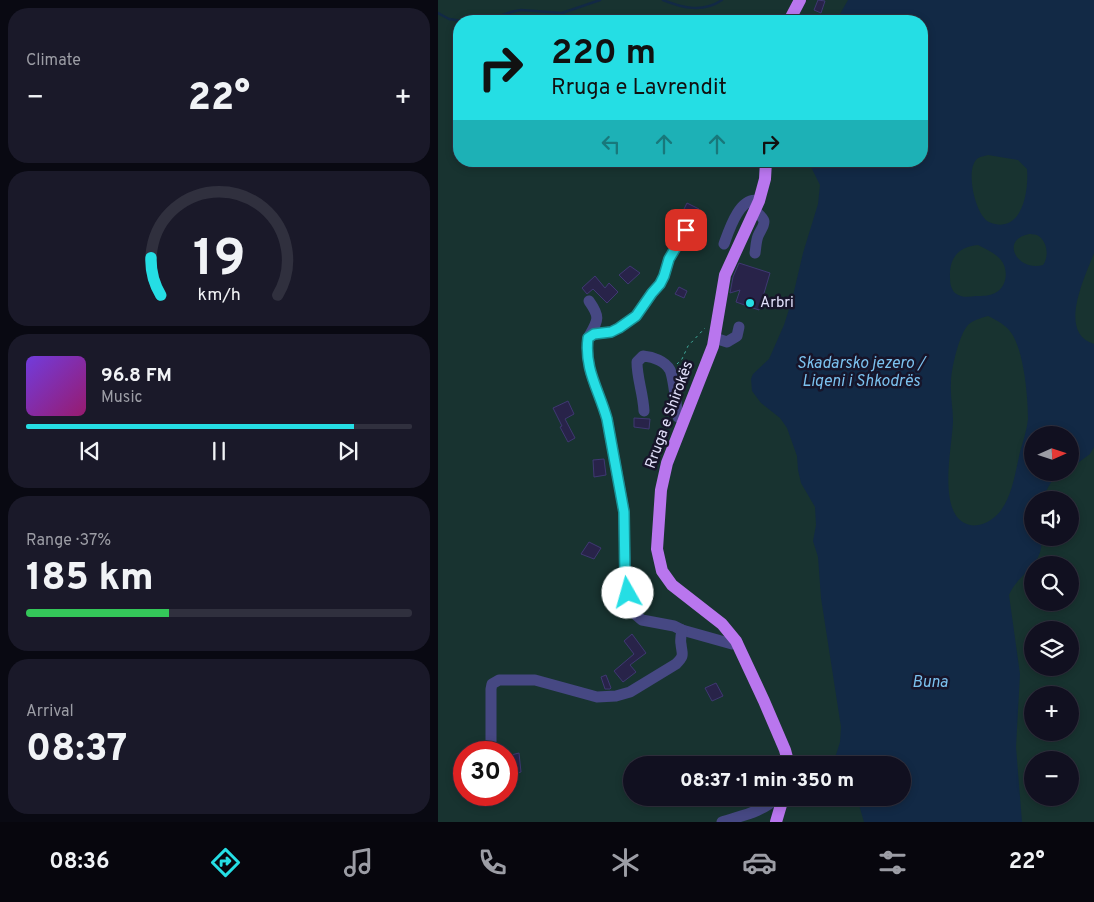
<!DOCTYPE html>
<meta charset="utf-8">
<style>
body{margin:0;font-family:Overpass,sans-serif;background:#1a1929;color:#f1f3f6;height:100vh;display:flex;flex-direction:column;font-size:19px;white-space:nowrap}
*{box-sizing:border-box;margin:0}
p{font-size:16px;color:#9c9da5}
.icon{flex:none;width:28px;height:28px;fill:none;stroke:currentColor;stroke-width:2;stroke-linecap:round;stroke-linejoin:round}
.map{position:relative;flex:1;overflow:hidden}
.side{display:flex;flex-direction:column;gap:8px;padding:8px;background:#090912;width:438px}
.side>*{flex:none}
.banner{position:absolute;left:15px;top:15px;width:475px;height:152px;border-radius:20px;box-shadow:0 2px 8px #0003,0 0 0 1px #30303e;background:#25dee4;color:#111;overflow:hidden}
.needle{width:32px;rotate:87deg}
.fabs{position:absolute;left:586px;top:426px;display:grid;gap:10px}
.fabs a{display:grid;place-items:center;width:55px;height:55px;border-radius:50%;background:#111020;box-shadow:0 2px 8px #0003,0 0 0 1px #30303e;font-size:25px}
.speed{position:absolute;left:15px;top:741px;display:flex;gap:10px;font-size:25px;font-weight:700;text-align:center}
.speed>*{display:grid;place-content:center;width:65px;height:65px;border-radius:50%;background:#111020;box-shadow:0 2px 8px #0003,0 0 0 1px #30303e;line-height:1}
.speed .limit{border:8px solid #d22;background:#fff;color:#111}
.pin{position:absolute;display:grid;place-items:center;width:42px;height:42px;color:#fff;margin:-21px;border-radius:10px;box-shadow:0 2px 8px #0006}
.me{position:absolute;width:55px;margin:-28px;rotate:353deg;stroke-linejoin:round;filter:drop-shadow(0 0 4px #0008)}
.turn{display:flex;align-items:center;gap:18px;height:105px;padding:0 15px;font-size:22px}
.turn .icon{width:65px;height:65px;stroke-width:2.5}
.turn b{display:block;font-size:35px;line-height:42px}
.lanes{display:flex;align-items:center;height:48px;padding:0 15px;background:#0003;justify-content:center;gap:25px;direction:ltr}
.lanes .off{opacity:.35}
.big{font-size:38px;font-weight:800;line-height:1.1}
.side .tile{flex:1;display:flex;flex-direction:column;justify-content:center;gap:8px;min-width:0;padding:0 18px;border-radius:20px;background:#1a1929}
.side .dial{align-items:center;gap:0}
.dial svg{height:130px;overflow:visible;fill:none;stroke:#30303e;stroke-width:7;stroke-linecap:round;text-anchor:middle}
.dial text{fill:#f1f3f6;stroke:none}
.song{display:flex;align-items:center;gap:15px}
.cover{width:60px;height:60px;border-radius:8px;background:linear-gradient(135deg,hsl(260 70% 55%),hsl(320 70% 35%))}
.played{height:5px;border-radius:2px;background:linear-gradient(90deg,#25dee4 85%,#30303e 85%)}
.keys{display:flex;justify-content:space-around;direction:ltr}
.heat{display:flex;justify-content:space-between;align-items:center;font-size:28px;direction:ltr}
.charge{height:8px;border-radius:4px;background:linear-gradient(90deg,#34c759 37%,#30303e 0)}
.trip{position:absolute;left:185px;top:756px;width:288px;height:50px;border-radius:25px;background:#111020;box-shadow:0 2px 8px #0003,0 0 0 1px #30303e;font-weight:800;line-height:50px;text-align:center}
.tabs{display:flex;height:80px;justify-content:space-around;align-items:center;background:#07060d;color:#9c9da5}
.tabs .icon{width:35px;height:35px}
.tabs .active{color:#25dee4}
.tabs b{font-size:22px;color:#f1f3f6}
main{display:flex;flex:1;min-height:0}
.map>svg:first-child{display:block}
.green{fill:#183330;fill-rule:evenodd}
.water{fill:#122945;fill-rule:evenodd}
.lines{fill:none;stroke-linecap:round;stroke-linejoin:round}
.stream{stroke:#122945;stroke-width:2.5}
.building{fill:#282349;stroke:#3f3872}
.path{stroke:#41b0a1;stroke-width:1;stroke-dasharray:2.5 4;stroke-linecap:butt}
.minor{stroke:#464883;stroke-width:11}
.major{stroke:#b976ee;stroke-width:12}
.route-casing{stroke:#189094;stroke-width:12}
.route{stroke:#25dee4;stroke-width:9}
.poi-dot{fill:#25dee4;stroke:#17152a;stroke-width:2}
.labels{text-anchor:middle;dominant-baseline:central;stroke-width:5;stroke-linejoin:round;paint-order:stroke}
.poi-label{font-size:15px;fill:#e3e1fb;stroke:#17152a;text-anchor:start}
.street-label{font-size:15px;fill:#e3e1fb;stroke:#17152a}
.water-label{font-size:16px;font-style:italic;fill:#7cc2ef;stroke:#17152a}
</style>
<main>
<section class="side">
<div class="tile"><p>Climate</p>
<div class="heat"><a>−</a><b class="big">22°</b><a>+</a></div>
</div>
<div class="tile dial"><svg viewBox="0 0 100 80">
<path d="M14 69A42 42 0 1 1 86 69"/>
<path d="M14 69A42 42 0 0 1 8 46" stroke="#25dee4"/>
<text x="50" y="56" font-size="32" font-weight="700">19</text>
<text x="50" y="72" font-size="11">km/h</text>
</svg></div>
<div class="tile">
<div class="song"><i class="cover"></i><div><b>96.8 FM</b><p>Music</p></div></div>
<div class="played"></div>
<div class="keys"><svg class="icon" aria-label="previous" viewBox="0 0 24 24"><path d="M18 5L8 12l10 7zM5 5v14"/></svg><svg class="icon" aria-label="pause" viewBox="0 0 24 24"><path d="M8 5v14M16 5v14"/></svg><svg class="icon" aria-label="next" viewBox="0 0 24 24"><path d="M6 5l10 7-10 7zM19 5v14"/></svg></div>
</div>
<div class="tile"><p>Range · 37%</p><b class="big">185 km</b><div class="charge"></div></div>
<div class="tile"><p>Arrival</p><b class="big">08:37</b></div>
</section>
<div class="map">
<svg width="657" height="822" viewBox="0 0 657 822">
<rect width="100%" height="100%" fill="#17152a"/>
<path class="green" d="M 0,0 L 656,0 L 656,822 L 0,822 ZM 21,21 L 484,21 L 484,161 L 21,161 ZM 595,435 L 632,435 L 632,472 L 595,472 ZM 595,500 L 632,500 L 632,538 L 595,538 ZM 595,565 L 632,565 L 632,602 L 595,602 ZM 595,630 L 632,630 L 632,668 L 595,668 ZM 595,695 L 632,695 L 632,732 L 595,732 ZM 26,752 L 69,752 L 69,795 L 26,795 ZM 595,760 L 632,760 L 632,798 L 595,798 ZM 194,765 L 464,765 L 464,798 L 194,798 Z"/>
<path class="water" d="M 410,0 L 656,0 L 656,253 C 647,277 619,333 656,344 L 656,447 L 652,454 L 633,468 L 632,435 L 595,435 L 595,472 L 624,473 C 613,479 609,488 605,500 L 595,500 L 595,538 L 603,538 C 607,565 580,573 571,595 L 582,674 L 578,747 L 584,822 L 426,822 L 419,798 L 464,798 L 464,765 L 401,765 L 397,758 L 402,742 L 403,727 L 383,598 L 380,557 L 375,541 L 378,525 L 377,507 L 363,483 L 360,470 L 359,456 L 349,428 L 342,418 L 323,403 L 314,391 L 313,379 L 315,374 L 331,359 L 346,325 L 354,300 L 365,253 L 380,204 L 382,185 L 370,161 L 484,161 L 484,21 L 398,21 ZM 550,155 L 580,160 L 589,169 C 591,191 584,236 551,222 C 537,215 527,169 539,159 C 541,157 546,156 550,155 ZM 591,234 C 592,234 599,235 599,235 C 610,241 611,257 605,265 C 580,272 561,240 591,234 ZM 540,245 C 548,249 557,253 563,260 C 571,270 569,287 557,293 C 551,296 545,296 538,296 C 531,297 523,298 517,293 C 513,289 512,283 512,278 C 511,258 520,247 540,245 ZM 550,316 C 560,321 568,325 574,334 C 586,353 590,396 590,419 C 589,430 585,441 582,452 C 576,477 573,512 547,523 C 543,525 536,526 532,525 C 497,517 515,445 515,420 C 515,408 512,395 513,383 C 513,369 521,335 530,325 C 535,320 543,318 550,316 Z"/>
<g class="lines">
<g class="stream">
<path d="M 225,0 C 245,8 265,13 284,0"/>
<polyline points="0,13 11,19 25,21"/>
<polyline points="48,21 73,12 83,10 124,13 162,0"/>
</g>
</g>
<g class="building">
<polygon points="380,0 387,1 383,13 376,10"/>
<polygon points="249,203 261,209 254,223 242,217"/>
<polygon points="301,263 332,273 321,310 298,302 302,290 292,293 295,277"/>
<polygon points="192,266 202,273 190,284 181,275"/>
<polygon points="157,276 167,288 171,283 180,292 169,303 155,289 149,294 144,288"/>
<polygon points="241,287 249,291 246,298 237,294"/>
<polygon points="130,401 136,414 127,419 137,438 130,442 122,427 124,426 115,408"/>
<polygon points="196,418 212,419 211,429 196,427"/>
<polygon points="166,459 168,475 156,477 155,460"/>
<polygon points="151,542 163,548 156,559 143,554"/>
<polygon points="194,634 208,653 192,665 198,672 185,682 176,671 196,654 186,641"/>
<polygon points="168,675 173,688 172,689 167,689 163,677"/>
<polygon points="278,683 285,696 274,701 267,688"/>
<polygon points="81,753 83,772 69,776 69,756"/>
</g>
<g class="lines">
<polyline class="path" points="239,364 244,359 250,346 267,328"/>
<g class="minor">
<path d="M 248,230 L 231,259 L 226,276 L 222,284 L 214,293 L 198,316 L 181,328 L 173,332 L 156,334 L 150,338 C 146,371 161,389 169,419 L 186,511 L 187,578 L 192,606 L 197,614 L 204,620 L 236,626 L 244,630 L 294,644 L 299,642"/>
<path d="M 286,244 C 291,230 302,195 321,201"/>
<path d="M 317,253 C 318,247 318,241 320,236 C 326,223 331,222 317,211"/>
<path d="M 150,338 C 160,320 163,318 151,301"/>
<polyline points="277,338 289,342 299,336 301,327"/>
<path d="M 206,411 C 205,392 199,379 199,362 L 205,356 C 215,357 227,361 232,370 C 236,379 238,406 240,417 L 245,419"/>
<path d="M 53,752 L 53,689 L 54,684 L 61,680 L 97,680 L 159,697 L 178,696 L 192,692 L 238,664 C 247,655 244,655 243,644 C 242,640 243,635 244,630"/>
<path d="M 284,822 C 302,816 325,812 338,798"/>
</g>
<g class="major">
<polyline points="351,21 362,0"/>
<polyline points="328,161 327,179 321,201 287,275 275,346 229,463 223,490 219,549 224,571 234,585 284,624 298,641 326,701 347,750 351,765"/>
<polyline points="338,822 345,798"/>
</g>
</g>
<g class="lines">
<g class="route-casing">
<path id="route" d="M 190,593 L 187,578 L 186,512 L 169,419 C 161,390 146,369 150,338 L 156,334 L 173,332 L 181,328 L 198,316 L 214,293 L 222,284 L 226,276 L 231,259 L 248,230"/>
</g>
<use href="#route" class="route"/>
</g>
<circle class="poi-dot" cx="312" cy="303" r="5"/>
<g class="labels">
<g class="poi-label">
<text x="322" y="303">Arbri</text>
</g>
<g class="street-label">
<text transform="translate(232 415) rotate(-70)">Rruga e Shirokës</text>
</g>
<g class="water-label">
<text x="423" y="364">Skadarsko jezero /<tspan x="423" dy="18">Liqeni i Shkodrës</tspan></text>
<text x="492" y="683">Buna</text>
</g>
</g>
</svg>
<div class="fabs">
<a><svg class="needle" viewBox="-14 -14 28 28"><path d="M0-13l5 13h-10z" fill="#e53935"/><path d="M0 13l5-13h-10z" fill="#9c9da5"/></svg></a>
<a><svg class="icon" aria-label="sound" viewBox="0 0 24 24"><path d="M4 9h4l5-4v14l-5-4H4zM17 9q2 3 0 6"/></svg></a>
<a><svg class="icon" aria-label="search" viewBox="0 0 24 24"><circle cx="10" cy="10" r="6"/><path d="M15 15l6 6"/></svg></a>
<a><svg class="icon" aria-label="layers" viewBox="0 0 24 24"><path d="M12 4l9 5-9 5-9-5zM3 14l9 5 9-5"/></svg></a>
<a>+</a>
<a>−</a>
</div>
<div class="speed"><div class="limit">30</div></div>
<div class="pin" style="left:248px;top:230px;background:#d93025"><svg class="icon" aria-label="arrive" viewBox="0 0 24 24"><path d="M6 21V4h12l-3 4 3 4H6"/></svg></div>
<svg class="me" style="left:190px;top:593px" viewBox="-20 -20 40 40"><circle r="19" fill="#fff"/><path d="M0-13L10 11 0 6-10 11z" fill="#25dee4"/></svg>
<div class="trip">08:37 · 1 min · 350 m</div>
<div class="banner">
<div class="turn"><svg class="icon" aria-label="right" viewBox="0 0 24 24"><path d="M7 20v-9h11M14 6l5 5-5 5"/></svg><div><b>220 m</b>Rruga e Lavrendit</div></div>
<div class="lanes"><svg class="icon off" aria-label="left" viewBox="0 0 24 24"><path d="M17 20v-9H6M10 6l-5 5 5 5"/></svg><svg class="icon off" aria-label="ahead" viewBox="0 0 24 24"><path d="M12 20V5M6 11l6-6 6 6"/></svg><svg class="icon off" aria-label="ahead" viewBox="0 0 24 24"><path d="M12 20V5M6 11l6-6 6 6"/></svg><svg class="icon" aria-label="right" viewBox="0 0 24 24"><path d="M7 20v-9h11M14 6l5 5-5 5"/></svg></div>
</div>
</div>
</main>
<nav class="tabs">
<b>08:36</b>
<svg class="icon active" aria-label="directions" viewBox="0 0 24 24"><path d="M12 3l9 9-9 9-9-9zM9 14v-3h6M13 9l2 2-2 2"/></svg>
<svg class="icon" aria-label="music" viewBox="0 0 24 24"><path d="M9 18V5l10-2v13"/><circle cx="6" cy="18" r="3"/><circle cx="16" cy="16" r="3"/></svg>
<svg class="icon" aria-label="phone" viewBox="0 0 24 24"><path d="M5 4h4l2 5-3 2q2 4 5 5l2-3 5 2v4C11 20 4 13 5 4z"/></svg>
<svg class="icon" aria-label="climate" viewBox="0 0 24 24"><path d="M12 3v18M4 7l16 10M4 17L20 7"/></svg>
<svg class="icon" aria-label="car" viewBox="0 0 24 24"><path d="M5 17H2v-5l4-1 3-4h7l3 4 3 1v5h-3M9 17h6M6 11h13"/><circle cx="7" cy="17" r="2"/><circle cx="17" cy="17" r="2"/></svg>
<svg class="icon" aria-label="filters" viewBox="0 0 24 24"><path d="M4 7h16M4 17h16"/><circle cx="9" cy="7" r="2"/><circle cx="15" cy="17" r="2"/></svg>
<b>22°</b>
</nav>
